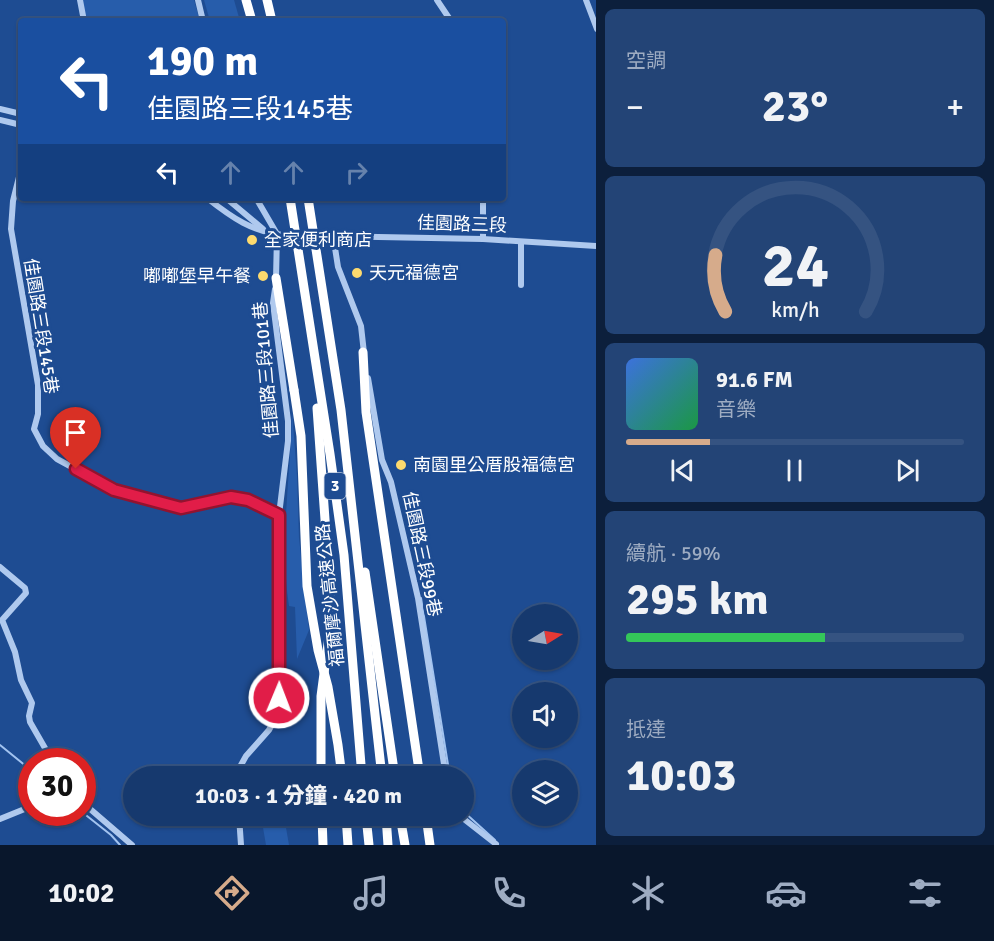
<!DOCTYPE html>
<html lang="zh-TW">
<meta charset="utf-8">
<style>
body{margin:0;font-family:Signika,"Noto Sans TC",sans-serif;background:#234476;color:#f1f3f6;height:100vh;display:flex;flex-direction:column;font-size:22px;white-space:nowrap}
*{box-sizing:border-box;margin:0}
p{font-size:20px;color:#9eacc2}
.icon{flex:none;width:33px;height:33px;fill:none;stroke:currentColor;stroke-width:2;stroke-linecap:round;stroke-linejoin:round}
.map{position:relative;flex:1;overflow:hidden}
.panel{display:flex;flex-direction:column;gap:9px;padding:9px;background:#0c1f3c;width:398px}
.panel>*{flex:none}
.hud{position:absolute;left:18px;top:18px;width:488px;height:183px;border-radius:6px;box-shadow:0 2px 4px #0004,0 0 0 2px #355381;background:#1a4fa0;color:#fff;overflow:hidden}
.needle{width:39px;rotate:79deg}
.buttons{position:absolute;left:512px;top:604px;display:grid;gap:12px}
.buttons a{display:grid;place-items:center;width:66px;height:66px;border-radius:50%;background:#16396e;box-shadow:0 2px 4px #0004,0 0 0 2px #355381;font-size:30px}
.speed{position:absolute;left:18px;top:748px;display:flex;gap:12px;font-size:30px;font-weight:700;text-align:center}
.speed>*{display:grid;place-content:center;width:78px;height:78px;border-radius:50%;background:#16396e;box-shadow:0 2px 4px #0004,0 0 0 2px #355381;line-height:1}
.speed .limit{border:9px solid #d22;background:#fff;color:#111}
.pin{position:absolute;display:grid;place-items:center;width:51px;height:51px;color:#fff;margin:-62px -26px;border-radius:50% 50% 50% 0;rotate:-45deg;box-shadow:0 0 6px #0007}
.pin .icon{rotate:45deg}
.me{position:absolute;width:66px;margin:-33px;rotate:1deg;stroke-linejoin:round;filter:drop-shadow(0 0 4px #0008)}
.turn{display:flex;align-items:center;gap:21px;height:126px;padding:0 30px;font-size:27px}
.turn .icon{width:78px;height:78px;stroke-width:2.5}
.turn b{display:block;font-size:42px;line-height:51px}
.lanes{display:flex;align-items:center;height:57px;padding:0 30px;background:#0003;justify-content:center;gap:30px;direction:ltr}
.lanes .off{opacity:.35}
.big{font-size:45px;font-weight:800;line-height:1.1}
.panel .card{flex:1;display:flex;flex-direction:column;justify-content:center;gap:9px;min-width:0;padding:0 21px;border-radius:9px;background:#234476}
.panel .dial{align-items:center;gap:0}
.dial svg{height:156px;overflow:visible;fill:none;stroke:#355381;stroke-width:7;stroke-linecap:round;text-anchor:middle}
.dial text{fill:#f1f3f6;stroke:none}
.song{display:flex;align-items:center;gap:18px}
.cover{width:72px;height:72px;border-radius:9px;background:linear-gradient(135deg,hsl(220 70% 55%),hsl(140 70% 35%))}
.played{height:6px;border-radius:3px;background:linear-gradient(90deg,#d6ab8b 25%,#355381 25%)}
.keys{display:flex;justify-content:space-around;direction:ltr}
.heat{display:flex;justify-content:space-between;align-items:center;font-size:33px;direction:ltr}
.charge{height:9px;border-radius:4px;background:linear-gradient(90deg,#34c759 59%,#355381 0)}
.trip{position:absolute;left:123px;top:766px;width:351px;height:60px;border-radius:30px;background:#16396e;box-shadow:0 2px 4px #0004,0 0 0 2px #355381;font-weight:800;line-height:60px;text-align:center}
.dock{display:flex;height:96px;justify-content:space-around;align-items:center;background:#09172c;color:#9eacc2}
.dock .icon{width:42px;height:42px}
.dock .current{color:#d6ab8b}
.dock b{font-size:27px;color:#f1f3f6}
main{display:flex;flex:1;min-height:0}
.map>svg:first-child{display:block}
.green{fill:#275dab}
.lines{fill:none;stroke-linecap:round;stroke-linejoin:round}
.stream{stroke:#a2c3f0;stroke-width:2}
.minor-tunnel{stroke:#4067a2;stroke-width:6;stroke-dasharray:6 3;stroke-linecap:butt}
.minor{stroke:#afc9ee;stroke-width:6}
.highway{stroke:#fff;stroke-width:9}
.highway-bridge{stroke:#fff;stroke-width:9}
.route-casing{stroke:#92132f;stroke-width:15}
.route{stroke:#e11d48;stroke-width:10}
.poi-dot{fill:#fdda6e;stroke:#1e4c92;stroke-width:2}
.labels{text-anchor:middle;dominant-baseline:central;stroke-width:6;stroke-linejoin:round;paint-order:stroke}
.shield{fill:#1e4c92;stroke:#bcc9de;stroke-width:1.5}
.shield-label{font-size:16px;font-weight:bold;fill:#fff}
.street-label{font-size:18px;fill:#fff;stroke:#1e4c92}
.poi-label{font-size:18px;fill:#fff;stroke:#1e4c92;text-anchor:start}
</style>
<main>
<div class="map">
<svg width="597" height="845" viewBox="0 0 597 845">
<rect width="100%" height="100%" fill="#1e4c92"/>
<g class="green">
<polygon points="81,0 194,0 200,21 85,21"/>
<polygon points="204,0 234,0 240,21 210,21"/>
<path d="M 292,410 L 297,476 L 299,538 L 309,630 L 297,659 L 295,607 L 289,606 C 279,541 291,475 292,410 Z"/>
<polygon points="261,816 284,816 289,845 266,845"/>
</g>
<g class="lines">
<g class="stream">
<polyline points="421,598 450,777"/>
<polyline points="0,745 32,771"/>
<polyline points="82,812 111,835 120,845"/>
<polyline points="464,812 495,840"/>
</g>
<polyline class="minor-tunnel" points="292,235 326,236"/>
<g class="minor">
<polyline points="80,0 84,21"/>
<polyline points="198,0 203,21"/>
<polyline points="437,0 451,21"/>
<polyline points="586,0 597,29"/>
<polyline points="0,109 21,114"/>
<polyline points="0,120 21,125"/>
<polyline points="21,169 13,201 11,229 38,385 38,414 34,429 43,446 57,459 114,490 181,508 231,497 247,500 279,515"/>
<path d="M 207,198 C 231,217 253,233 286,235"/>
<polyline points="226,198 263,229"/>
<polyline points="256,198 277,234"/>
<polyline points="483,198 483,239"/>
<polyline points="333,235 338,267 361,326 364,353"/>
<polyline points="326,236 483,239 597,246"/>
<polyline points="276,279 277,235"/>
<polyline points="521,285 521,242"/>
<polyline points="368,378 382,460 391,482 418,598 446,777"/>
<polyline points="0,567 25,588 26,593 2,620 15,652 21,680 32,703 29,716 30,722 53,762"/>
<polyline points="239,777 241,765 246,756 269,730 279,711 281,622 279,515 288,441 288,421 273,303 275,289"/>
<polyline points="82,802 132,845"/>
<polyline points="239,816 241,845"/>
<polyline points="460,816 496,844"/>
<polyline points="0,819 32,806"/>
</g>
<g class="highway">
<polyline points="246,0 252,21"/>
<polyline points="267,0 272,21"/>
<polyline points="290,198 330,454 344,555 362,777"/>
<polyline points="308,198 341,410 382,777"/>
<polyline points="276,278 294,390"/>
<polyline points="363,352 366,412 420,777"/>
<polyline points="317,408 330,589 329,636 321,696 321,777"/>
<polyline points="365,572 395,777"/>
<polyline points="322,816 323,845"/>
<polyline points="346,816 348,845"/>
<polyline points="366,816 369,845"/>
<polyline points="386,816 388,845"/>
<polyline points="400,816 405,845"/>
<polyline points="426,816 430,845"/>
</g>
<polyline class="highway-bridge" points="294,390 301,436 307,586 318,650 328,687 338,745 342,777"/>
</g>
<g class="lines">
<g class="route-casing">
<polyline id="route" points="76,469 114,490 181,508 231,497 248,500 279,515 279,698"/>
</g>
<use href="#route" class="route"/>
</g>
<g class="poi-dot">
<circle cx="252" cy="240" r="6"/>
<circle cx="357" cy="273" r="6"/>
<circle cx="263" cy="276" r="6"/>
<circle cx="401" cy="465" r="6"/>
</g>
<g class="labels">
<rect class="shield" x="324.5" y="473" width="21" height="26" rx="4.5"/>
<g class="shield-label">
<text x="335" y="486">3</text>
</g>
<g class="street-label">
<text transform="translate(462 224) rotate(2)">佳園路三段</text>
<text transform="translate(41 326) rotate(81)">佳園路三段145巷</text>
<text transform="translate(266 370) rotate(-95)">佳園路三段101巷</text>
<text transform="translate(422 554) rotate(78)">佳園路三段99巷</text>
<text transform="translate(330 595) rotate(-96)">福爾摩沙高速公路</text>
</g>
<g class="poi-label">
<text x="264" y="240">全家便利商店</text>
<text x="369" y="273">天元福德宮</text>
<text x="251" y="276" text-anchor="end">嘟嘟堡早午餐</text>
<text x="413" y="465">南園里公厝股福德宮</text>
</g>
</g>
</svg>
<div class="buttons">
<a><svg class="needle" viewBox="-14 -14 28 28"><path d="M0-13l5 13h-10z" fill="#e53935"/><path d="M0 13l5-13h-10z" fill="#9eacc2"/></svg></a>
<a><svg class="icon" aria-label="sound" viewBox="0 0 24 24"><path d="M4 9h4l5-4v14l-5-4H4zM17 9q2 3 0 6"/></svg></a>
<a><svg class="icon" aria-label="layers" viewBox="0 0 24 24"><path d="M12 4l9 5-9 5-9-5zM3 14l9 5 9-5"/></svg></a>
</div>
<div class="speed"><div class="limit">30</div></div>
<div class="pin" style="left:76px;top:469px;background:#d93025"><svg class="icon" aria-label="arrive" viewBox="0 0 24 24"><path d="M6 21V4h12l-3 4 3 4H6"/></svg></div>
<svg class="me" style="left:279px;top:698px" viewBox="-20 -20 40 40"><circle r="17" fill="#e11d48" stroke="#fff" stroke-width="3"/><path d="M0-11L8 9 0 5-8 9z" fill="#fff"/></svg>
<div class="trip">10:03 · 1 分鐘 · 420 m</div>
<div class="hud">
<div class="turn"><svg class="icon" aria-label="left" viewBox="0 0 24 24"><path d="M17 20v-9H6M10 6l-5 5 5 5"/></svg><div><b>190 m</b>佳園路三段145巷</div></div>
<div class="lanes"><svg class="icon" aria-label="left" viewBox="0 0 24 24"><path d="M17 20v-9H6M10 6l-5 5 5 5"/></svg><svg class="icon off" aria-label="ahead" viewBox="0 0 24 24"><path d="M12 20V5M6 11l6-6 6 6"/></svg><svg class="icon off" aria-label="ahead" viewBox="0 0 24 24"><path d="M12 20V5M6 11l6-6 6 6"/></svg><svg class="icon off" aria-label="right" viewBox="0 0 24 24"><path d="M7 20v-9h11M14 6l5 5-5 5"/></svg></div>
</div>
</div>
<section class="panel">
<div class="card"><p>空調</p>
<div class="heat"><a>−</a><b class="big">23°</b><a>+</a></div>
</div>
<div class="card dial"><svg viewBox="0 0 100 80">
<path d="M14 69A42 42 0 1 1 86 69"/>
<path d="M14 69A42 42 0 0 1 9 40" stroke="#d6ab8b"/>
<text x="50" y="56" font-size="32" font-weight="700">24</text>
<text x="50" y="72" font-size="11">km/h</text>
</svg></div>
<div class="card">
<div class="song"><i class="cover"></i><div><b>91.6 FM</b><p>音樂</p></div></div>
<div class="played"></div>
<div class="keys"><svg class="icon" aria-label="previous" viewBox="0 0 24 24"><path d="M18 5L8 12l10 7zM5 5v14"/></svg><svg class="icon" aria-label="pause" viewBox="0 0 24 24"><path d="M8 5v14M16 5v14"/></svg><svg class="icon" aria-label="next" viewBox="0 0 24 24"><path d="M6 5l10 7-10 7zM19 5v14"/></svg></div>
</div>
<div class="card"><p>續航 · 59%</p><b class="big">295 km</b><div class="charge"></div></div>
<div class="card"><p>抵達</p><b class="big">10:03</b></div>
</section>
</main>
<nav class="dock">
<b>10:02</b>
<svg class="icon current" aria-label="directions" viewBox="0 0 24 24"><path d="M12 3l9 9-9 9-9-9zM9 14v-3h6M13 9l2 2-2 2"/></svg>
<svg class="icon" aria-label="music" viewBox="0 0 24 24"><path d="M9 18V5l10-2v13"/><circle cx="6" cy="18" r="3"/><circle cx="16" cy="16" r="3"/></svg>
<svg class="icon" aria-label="phone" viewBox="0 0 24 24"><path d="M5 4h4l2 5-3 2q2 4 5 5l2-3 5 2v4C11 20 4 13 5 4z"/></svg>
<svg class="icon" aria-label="climate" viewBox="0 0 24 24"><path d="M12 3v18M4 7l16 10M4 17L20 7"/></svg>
<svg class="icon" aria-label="car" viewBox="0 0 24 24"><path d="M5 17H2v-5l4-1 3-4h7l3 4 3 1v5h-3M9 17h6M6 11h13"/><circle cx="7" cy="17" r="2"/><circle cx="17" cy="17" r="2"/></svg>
<svg class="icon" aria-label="filters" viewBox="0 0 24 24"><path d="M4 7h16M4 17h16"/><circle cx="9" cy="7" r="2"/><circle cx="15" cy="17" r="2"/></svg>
</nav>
